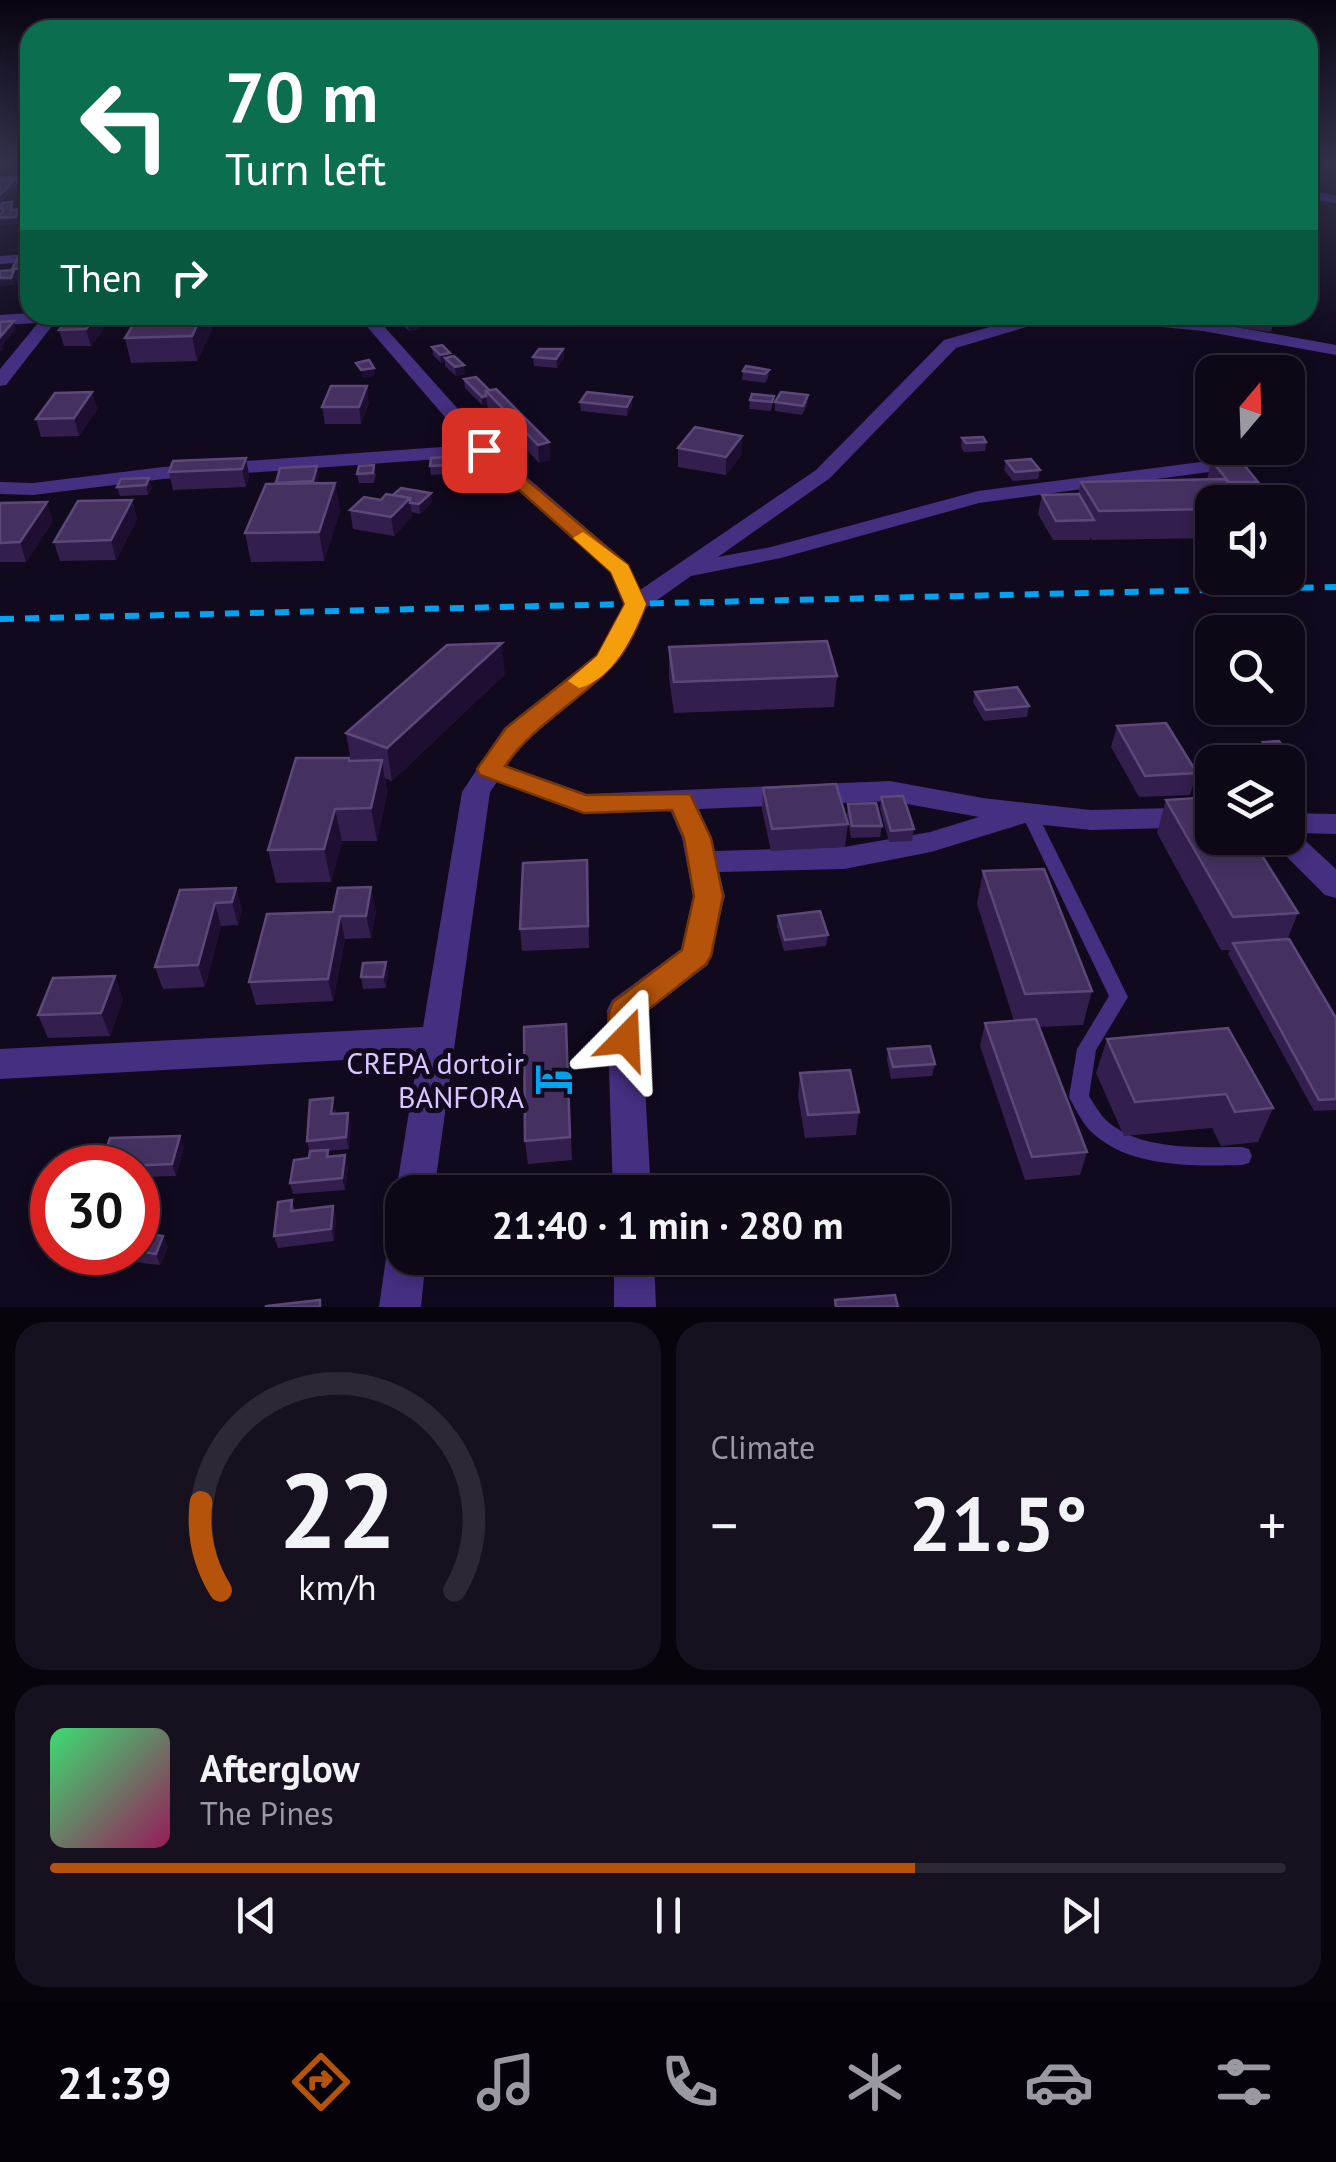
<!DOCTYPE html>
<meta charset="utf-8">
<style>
body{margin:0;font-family:"PT Sans",sans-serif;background:#16101f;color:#f1f3f6;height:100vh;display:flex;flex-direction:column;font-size:38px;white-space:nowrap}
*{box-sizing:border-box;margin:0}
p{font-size:32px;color:#9a99a1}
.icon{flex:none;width:55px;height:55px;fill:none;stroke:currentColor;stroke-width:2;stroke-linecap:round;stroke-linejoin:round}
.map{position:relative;height:1307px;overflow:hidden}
.panel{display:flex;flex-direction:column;gap:15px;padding:15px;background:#07040c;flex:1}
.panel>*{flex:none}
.guide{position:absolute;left:20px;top:20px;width:1298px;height:305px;border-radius:30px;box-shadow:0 5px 15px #0003,0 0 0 2px #2d2835;background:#0b6e4f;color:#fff;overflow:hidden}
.needle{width:65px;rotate:19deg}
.controls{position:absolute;left:1195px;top:355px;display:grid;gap:20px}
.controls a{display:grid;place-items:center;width:110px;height:110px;border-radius:20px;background:#0d0716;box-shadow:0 5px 15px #0003,0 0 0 2px #2d2835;font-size:50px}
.speed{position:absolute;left:30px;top:1145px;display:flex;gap:20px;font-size:50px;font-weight:700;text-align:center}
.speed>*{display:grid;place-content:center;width:130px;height:130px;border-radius:50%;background:#0d0716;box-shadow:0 5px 15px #0003,0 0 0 2px #2d2835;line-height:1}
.speed .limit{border:15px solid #d22;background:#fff;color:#111}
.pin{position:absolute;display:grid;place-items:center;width:85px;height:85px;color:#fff;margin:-42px;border-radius:20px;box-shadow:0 5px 15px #0006}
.me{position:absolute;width:110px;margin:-55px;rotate:21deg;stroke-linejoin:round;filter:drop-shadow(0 0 8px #0008)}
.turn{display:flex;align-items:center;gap:35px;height:210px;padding:0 40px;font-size:45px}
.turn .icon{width:130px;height:130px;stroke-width:2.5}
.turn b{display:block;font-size:70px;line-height:85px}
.then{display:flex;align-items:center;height:95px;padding:0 40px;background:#0003;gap:20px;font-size:38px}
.big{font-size:75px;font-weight:700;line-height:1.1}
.panel .widget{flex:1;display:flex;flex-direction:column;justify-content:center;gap:15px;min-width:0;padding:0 35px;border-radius:30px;background:#16101f}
.panel .dial{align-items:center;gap:0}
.dial svg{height:260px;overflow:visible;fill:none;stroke:#2d2835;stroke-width:7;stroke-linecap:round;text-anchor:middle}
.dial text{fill:#f1f3f6;stroke:none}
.song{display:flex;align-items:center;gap:30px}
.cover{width:120px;height:120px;border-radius:15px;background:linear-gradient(135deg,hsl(140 70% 55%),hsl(330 70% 35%))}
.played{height:10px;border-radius:5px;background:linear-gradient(90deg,#b45309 70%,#2d2835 70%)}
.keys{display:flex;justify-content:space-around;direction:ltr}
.heat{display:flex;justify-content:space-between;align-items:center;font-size:55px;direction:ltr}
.panel .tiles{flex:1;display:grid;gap:15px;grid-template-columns:1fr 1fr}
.widget:last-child{grid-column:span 2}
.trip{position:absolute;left:385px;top:1175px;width:565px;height:100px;border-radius:30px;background:#0d0716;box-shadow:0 5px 15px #0003,0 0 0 2px #2d2835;font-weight:700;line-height:100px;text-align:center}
.tab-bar{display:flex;height:160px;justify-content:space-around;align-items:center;background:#050309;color:#9a99a1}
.tab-bar .icon{width:70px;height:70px}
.tab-bar .on{color:#b45309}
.tab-bar b{font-size:45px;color:#f1f3f6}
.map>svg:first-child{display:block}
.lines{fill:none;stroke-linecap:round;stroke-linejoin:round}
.service{fill:#442f81;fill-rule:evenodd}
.minor{fill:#442f81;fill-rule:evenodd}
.rail{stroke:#00a3f0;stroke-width:6;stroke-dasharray:14 11;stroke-linecap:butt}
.wall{fill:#331f4d}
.shaded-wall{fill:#1e0f32}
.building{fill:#443160;stroke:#5c4879;stroke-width:2.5}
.route{fill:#b45309;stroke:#753606;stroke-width:2.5}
.slow{fill:#f59e0b}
.labels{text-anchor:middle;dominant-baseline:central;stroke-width:10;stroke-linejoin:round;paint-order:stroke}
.near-poi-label{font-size:30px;fill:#d9c5ff;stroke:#11091d;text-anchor:end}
</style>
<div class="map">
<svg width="1336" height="1307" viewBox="0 0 1336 1307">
<rect width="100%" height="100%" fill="#11091d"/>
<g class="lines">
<path class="service" d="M 1029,808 L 1035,809 L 1037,813 L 1128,997 L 1096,1050 L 1089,1096 C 1095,1105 1100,1115 1108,1122 C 1142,1151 1200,1147 1242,1147 L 1249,1149 L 1252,1156 L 1249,1163 L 1242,1165 C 1195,1166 1134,1168 1096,1136 C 1084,1127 1076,1110 1069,1097 L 1077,1049 L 1109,996 L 1021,813 L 1023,809 Z"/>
<g class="minor">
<polygon points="30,175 30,183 0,184 0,176"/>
<polygon points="1308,191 1336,195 1336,203 1308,199"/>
<polygon points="30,254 30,262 0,264 0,256"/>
<polygon points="30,313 90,315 82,320 56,321 6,385 0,386 0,369 38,323 0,325 0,315"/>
<path d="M 357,315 L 374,315 L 491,446 L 628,564 L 640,590 L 816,470 L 944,340 L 1032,315 L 1049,315 L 1043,322 L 956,348 L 830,478 L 718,557 L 771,547 L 978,491 L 1239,457 L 1249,463 L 1246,467 L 979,503 L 781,558 L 691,576 L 646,608 L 637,630 L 614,665 L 524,740 L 507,766 L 587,794 L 890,781 L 983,798 L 1091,810 L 1212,807 L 1212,827 L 1091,830 L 1025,823 L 931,852 L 844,869 L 719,872 L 725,896 L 708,965 L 641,1016 L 651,1192 L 613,1192 L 607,1010 L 612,1000 L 681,949 L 693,896 L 682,838 L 670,810 L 585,814 L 497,782 L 490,792 L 434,1192 L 402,1192 L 402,1205 L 396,1192 L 418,1056 L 0,1079 L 0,1049 L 423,1027 L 462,792 L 504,728 L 596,655 L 613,630 L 623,604 L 610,572 L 479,456 L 163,479 L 33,495 L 0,494 L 0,482 L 33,483 L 163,467 L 469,445 ZM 890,801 L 979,817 L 930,832 L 844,847 L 715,851 L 699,809 Z"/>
<polygon points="1083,315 1203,321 1336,345 1336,355 1203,331 1091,320"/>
<polygon points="1288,813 1336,814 1336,834 1297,833 1336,869 1336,898 1325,895 1268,838 1288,838"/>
<polygon points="402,1240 402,1258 426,1258 421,1307 379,1307 386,1258 392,1244"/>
<polygon points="614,1258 654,1258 656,1307 614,1307"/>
</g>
<polyline class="rail" points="0,619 1336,587"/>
</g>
<g class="wall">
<polygon points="139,315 215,315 216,321 197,361 131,363 125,338"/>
<polygon points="390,315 414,315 419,321 420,329 409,331"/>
<polygon points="458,315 497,315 496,317"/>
<polygon points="1176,315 1276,315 1271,332 1175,319"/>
<polygon points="104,329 91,346 64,346 59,330"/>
<polygon points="432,347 450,357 465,374 456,376 445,366 445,362 441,363 433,355"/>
<polygon points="563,349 564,358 557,368 534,366 533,357"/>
<polygon points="769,370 768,378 765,383 742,380 743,371"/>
<polygon points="476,377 549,442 550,460 539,463 488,409 487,404 482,405 465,388 464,379"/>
<polygon points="92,392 97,409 79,436 41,437 36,419"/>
<polygon points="808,395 807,404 802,415 775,411 775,402"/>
<polygon points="774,396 771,411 749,409 750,400"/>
<polygon points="580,402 632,406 627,416 581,411"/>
<polygon points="369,403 361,424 325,424 322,407"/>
<polygon points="742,436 742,454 726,475 678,467 678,448"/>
<polygon points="962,438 986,442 985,451 964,452 961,447"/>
<polygon points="447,457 448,474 431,475 430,466"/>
<polygon points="246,458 249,476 246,487 173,490 169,472"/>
<polygon points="1211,460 1258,482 1252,501 1212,502 1212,538 1092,540 1090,537 1090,540 1053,540 1038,514 1042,495 1078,494 1081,482 1207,480"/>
<polygon points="1006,461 1040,470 1038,479 1013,481 1004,470"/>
<polygon points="317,466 319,476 317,483 335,483 340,511 324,561 251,562 245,533 276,484"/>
<polygon points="359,466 376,474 374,483 359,483 357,474"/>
<polygon points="121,479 152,488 148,495 120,496 117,487"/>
<polygon points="132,500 137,519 116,560 60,561 54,542"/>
<polygon points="381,500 432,502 420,514 411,512 412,517 394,536 353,529 350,510"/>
<polygon points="0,503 53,521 26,562 0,562"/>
<polygon points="669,647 837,676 834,707 674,713 669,678"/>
<polygon points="505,674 392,781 385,778 387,793 377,841 342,841 331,882 276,883 268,850 351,761 346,733"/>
<polygon points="975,692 1029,706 1027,717 984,721 973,702"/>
<polygon points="1117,726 1197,773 1190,795 1139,797 1111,747"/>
<polygon points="1263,742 1289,754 1286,762 1266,762 1259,753"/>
<polygon points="763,788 848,824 845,847 771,851 762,810"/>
<polygon points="881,797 914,829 912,841 889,842 880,808"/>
<polygon points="1166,800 1298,913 1287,940 1336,1018 1336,1110 1314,1111 1228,954 1230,950 1221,950 1157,833"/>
<polygon points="848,804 882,826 880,837 851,838 847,815"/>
<polygon points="983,871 1092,991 1083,1025 1039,1027 1087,1152 1080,1175 1025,1180 980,1046 985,1023 1014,1021 977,904"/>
<polygon points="588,883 589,948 522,951 520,929"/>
<polygon points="236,888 242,910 238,925 221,926 205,987 163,989 155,967 180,890"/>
<polygon points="376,910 371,938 345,939 333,1001 256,1005 249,982 333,912"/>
<polygon points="778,916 828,935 826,946 784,951 777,927"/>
<polygon points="386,962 388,974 386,988 363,989 361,977"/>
<polygon points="123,999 110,1036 48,1038 38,1015"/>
<polygon points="566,1024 572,1160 528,1164 525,1141"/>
<polygon points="1107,1039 1273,1108 1258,1142 1221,1146 1212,1128 1124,1136 1096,1073"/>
<polygon points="888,1049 935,1064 932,1076 891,1079 887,1060"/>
<polygon points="800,1073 859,1112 856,1135 805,1138 798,1096"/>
<polygon points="336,1109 335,1114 351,1124 349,1149 328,1151 329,1157 348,1167 345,1190 293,1194 290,1183 309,1158 310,1152 307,1141"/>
<polygon points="184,1147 176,1176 138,1177 138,1168 100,1167"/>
<polygon points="292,1200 295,1211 333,1206 336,1217 334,1241 278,1248 274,1236"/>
<polygon points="138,1233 163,1236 168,1247 160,1265 116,1260 112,1252 138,1252"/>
</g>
<g class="shaded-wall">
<polygon points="15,179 17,185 0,204 0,195"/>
<polygon points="20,209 22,216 18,224 0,226 0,218"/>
<polygon points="30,268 30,283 17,284 16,280 13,285 0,286 0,278 12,269"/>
<polygon points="98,315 100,315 104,329 91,346 86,329"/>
<polygon points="202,315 215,315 216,321 197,361 192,336"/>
<polygon points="14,321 16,329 2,346 3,349 0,352 0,337"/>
<polygon points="419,321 420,329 409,331 408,323"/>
<polygon points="563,349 564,358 557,368 556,359"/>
<polygon points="450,353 451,361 445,358 445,362 441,363 440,355"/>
<polygon points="464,365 465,374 456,376 455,367"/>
<polygon points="374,368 375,376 362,378 361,370"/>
<polygon points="367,386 369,403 361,424 359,407"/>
<polygon points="92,392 97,409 79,436 74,418"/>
<polygon points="486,396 487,404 482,405 482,397"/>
<polygon points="632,397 632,406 627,416 627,407"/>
<polygon points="742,436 742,454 726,475 726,457"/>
<polygon points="549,442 550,460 539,463 538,445"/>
<polygon points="246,458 249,476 246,487 242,469"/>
<polygon points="317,466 319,476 315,490 313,481"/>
<polygon points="149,478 152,488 148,495 146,485"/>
<polygon points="335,483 340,511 324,561 319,532"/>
<polygon points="431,493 432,502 420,514 419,504"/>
<polygon points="410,498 412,517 394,536 391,517"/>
<polygon points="132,500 137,519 116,560 111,540"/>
<polygon points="47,502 53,521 26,562 20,542"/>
<polygon points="502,643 505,674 392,781 387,748"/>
<polygon points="382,760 387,793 377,841 371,808"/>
<polygon points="335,809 342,841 331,882 324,849"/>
<polygon points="371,887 376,910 371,938 366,916"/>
<polygon points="236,888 242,910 238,925 232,902"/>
<polygon points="215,903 221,926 205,987 198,965"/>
<polygon points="340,916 345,939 333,1001 328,979"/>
<polygon points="386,962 388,974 386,988 383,977"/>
<polygon points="115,976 123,999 110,1036 101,1013"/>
<polygon points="348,1113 351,1124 349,1149 346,1137"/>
<polygon points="180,1136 184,1147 176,1176 172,1164"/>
<polygon points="345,1155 348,1167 345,1190 342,1178"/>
<polygon points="333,1206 336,1217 334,1241 331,1229"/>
<polygon points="163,1236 168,1247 160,1265 156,1254"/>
</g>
<g class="building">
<polygon points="15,179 0,195 0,180"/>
<polygon points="12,202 11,210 20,209 16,217 0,218 0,215 4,209 0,209 2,203"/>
<polygon points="30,255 30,268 12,269 19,256"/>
<polygon points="14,270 11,278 0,278 0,271"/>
<polygon points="71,315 98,315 86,329 59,330"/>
<polygon points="139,315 202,315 192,336 125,338"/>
<polygon points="398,315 414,315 419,321 408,323"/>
<polygon points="14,321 0,337 0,322"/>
<polygon points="442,345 450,353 440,355 432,347"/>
<polygon points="539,349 563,349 556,359 533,357"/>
<polygon points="454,356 464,365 455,367 445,358"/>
<polygon points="369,360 374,368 361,370 356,363"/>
<polygon points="746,366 769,370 765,374 743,371"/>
<polygon points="476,377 490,391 486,391 486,396 482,397 464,379"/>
<polygon points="331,386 367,386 359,407 322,407"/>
<polygon points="496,389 549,442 538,445 486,391"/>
<polygon points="92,392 74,418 36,419 55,393"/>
<polygon points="587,392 632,397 627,407 580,402"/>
<polygon points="781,392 808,395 803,406 775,402"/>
<polygon points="752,394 774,396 772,402 750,400"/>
<polygon points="695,427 742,436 726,457 678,448"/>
<polygon points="983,437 986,442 966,443 962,438"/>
<polygon points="447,457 447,465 430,466 431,458"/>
<polygon points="246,458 242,469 169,472 173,461"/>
<polygon points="1031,459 1040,470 1015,472 1006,461"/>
<polygon points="1211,460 1240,460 1258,482 1229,482"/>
<polygon points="374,465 373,473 357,474 359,466"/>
<polygon points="317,466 313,481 276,483 280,468"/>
<polygon points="149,478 146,485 117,487 121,479"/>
<polygon points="1225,479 1243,502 1212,502 1212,509 1099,511 1081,482"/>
<polygon points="335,483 319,532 245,533 266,484"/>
<polygon points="401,488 431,493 419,504 410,503 410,498 393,495"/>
<polygon points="386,494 410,498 391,517 350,510 364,497 381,500"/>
<polygon points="1079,494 1094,520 1056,521 1042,495"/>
<polygon points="132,500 111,540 54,542 78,501"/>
<polygon points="47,502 20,542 0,543 0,503"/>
<polygon points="827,641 837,676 674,682 669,647"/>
<polygon points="502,643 387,748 346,733 447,645"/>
<polygon points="1017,687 1029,706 986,710 975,692"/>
<polygon points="1166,723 1197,773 1145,776 1117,726"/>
<polygon points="1279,741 1289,754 1272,755 1263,742"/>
<polygon points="296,758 349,758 349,761 382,760 371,808 335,809 324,849 268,850"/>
<polygon points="836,784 848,824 772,829 763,788"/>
<polygon points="903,796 914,829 891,831 881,797"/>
<polygon points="1212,797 1212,838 1251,838 1298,913 1233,917 1166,800"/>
<polygon points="876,803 882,826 852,826 848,804"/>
<polygon points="587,860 588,926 520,929 523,863"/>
<polygon points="1044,869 1092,991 1025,994 983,871"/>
<polygon points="371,887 366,916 340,916 328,979 249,982 267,914 333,912 338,888"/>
<polygon points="236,888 232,902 215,903 198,965 155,967 180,890"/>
<polygon points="820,911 828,935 785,940 778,916"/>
<polygon points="1289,939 1336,1018 1336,1099 1319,1100 1233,943"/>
<polygon points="386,962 383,977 361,977 363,963"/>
<polygon points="115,976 101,1013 38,1015 53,978"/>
<polygon points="1036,1019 1087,1152 1032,1157 985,1023"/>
<polygon points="566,1024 570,1137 525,1141 524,1027"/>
<polygon points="1228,1028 1273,1108 1235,1112 1226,1094 1135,1102 1107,1039"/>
<polygon points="930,1046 935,1064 893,1067 888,1049"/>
<polygon points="850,1070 859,1112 808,1115 800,1073"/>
<polygon points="333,1098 331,1114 348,1113 346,1137 307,1141 310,1100"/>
<polygon points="180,1136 172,1164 100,1167 110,1138"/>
<polygon points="328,1150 327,1157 345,1155 342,1178 290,1183 294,1160 309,1158 310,1151"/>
<polygon points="292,1200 291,1211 333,1206 331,1229 274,1236 278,1202"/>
<polygon points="138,1233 163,1236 156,1254 138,1251"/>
<polygon points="895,1295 898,1307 836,1307 835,1300"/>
<polygon points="320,1300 320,1307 266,1307 266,1306"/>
</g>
<linearGradient id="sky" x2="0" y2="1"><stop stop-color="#090510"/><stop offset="0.47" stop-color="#32324c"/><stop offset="1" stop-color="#32324c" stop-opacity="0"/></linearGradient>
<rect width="1336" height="346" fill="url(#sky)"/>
<path class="route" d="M 484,444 L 628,565 L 646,604 C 638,625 628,649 613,665 C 579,702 534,724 505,766 L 586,795 L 690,794 L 711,838 L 723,896 L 711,956 L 706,964 L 640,1016 L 642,1039 L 637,1048 L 626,1052 L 615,1048 C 608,1034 606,1015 613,1002 L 682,950 L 694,896 L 684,838 L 672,810 L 584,813 L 480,775 L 477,769 L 506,728 L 597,656 L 625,604 L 611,572 L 478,453 L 475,450 Z"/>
<path class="slow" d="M 583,532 L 628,565 L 646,604 C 634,635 614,679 579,688 L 568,681 L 597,656 L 625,604 L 611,572 L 573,538 Z"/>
<defs>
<g id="hotel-bare" transform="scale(3)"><path d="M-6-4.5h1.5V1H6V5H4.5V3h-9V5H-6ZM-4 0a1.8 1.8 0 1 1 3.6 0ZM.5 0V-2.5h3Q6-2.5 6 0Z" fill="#00a3f0" stroke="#11091d" stroke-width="2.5" paint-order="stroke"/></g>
</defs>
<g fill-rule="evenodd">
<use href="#hotel-bare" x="554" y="1079"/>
</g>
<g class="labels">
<g class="near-poi-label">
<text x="524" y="1062">CREPA dortoir<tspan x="524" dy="34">BANFORA</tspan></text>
</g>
</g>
</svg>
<div class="controls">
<a><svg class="needle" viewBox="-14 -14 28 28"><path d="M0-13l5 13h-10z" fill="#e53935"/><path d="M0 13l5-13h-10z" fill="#9a99a1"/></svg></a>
<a><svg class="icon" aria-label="sound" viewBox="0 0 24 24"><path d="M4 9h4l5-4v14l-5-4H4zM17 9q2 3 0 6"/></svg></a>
<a><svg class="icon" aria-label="search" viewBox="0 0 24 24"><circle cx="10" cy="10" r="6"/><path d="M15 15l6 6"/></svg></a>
<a><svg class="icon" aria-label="layers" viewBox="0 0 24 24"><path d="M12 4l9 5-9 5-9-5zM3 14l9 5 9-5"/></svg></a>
</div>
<div class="speed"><div class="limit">30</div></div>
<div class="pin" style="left:484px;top:450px;background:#d93025"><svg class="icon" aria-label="arrive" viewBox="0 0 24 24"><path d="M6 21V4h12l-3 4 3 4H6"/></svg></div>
<svg class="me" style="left:626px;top:1039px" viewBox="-20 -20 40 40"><path d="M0-17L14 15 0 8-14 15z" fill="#b45309" stroke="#fff" stroke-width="4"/></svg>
<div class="trip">21:40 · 1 min · 280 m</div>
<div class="guide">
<div class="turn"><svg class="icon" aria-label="left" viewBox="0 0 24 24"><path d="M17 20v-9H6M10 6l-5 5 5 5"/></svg><div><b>70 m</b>Turn left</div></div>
<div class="then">Then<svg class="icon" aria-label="right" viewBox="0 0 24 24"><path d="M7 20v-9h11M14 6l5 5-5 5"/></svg></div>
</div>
</div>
<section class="panel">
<div class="tiles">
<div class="widget dial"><svg viewBox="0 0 100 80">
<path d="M14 69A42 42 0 1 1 86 69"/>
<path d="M14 69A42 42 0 0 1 8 42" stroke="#b45309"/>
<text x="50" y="56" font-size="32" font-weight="700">22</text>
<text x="50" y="72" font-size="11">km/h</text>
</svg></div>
<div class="widget"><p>Climate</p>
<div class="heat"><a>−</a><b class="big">21.5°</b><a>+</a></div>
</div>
<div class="widget">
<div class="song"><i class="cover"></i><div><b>Afterglow</b><p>The Pines</p></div></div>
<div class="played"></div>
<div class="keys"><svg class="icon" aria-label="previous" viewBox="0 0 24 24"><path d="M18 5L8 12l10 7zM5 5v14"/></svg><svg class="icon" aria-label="pause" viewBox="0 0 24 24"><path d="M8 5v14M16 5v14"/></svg><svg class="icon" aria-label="next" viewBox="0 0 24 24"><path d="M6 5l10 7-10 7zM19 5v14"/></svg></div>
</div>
</div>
</section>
<nav class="tab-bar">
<b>21:39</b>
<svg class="icon on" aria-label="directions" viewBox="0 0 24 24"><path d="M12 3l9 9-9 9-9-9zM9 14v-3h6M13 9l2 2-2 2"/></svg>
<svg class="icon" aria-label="music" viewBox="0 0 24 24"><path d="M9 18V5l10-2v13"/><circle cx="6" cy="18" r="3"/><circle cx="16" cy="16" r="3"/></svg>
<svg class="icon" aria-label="phone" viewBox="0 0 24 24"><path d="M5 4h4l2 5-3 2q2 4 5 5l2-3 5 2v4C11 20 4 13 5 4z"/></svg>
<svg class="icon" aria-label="climate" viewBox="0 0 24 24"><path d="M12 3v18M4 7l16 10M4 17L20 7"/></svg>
<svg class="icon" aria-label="car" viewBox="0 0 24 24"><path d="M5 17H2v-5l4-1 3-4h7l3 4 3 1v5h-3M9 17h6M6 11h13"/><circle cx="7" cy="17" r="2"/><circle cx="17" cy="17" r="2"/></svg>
<svg class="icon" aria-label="filters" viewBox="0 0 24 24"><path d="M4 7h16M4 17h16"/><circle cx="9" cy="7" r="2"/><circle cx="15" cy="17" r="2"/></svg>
</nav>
